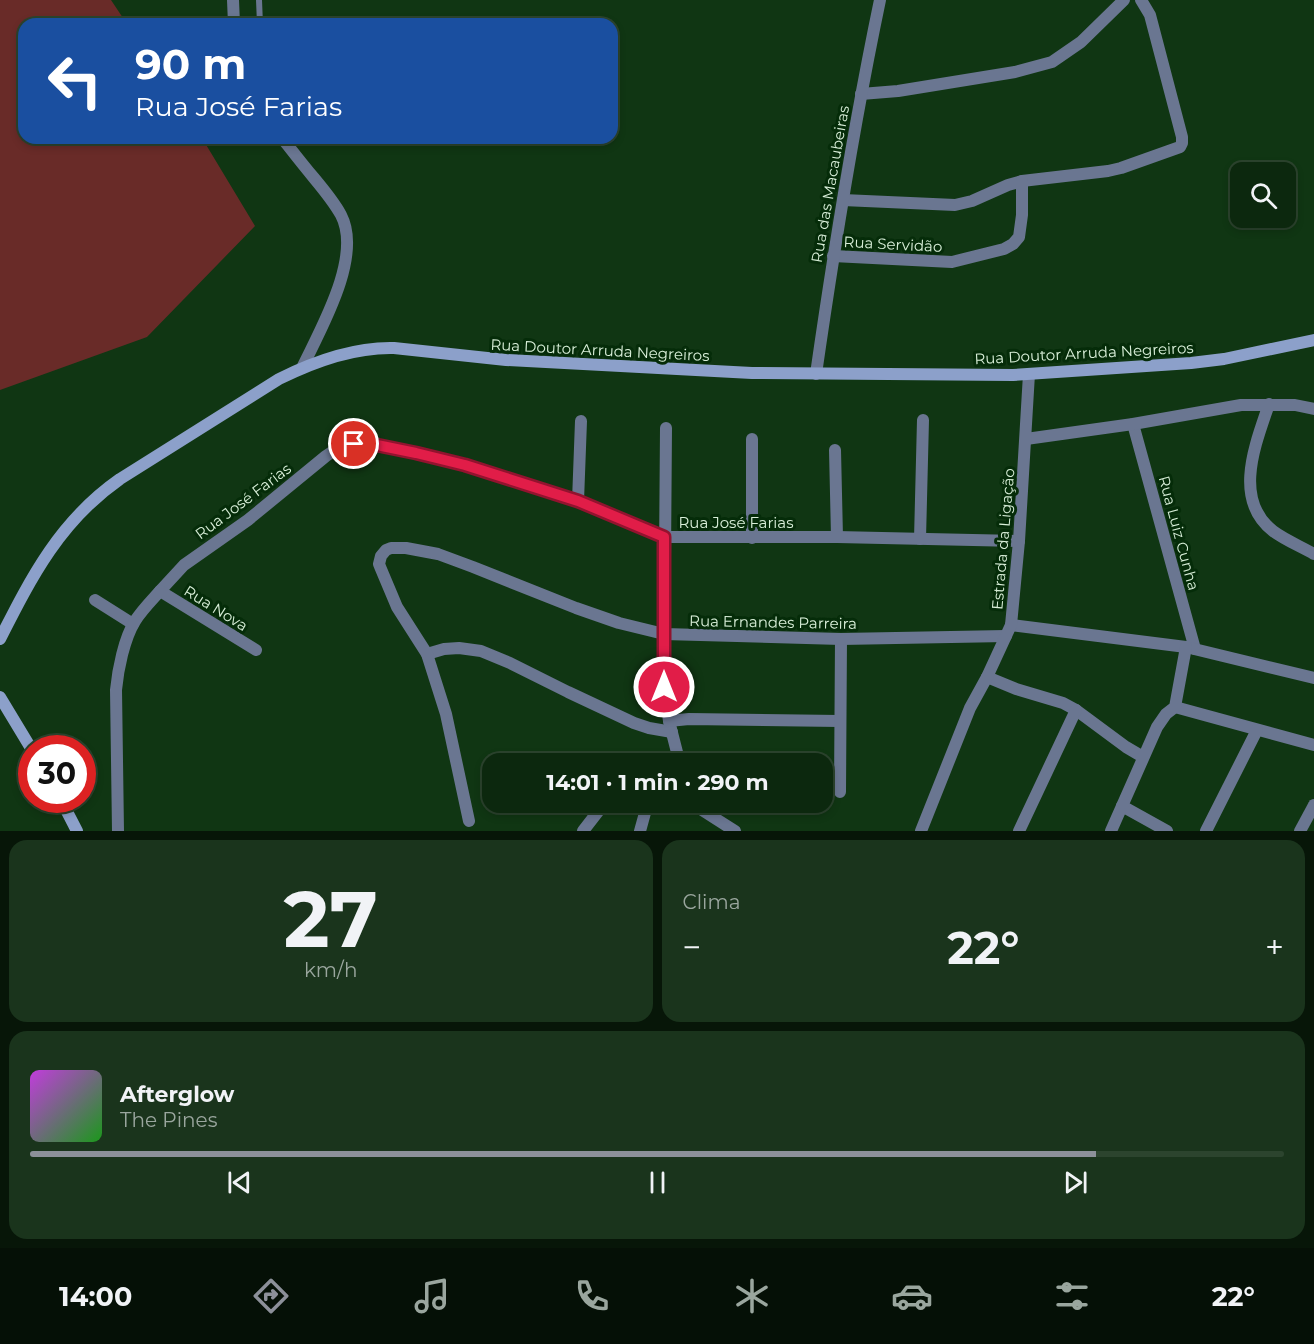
<!DOCTYPE html>
<html lang="pt">
<meta charset="utf-8">
<style>
body{margin:0;font-family:Montserrat,sans-serif;background:#1a341c;color:#f1f3f6;height:100vh;display:flex;flex-direction:column;font-size:22px;white-space:nowrap}
*{box-sizing:border-box;margin:0}
p{font-size:20px;color:#9aa69e}
.icon{flex:none;width:33px;height:33px;fill:none;stroke:currentColor;stroke-width:2;stroke-linecap:round;stroke-linejoin:round}
.map{position:relative;height:831px;overflow:hidden}
.sheet{display:flex;flex-direction:column;gap:9px;padding:9px;background:#071608;flex:1}
.sheet>*{flex:none}
.hud{position:absolute;left:18px;top:18px;width:600px;height:126px;border-radius:18px;box-shadow:0 3px 9px #0003,0 0 0 2px #2c442e;background:#1a4fa0;color:#fff;overflow:hidden}
.controls{position:absolute;left:1230px;top:162px;display:grid;gap:12px}
.controls a{display:grid;place-items:center;width:66px;height:66px;border-radius:12px;background:#0c280e;box-shadow:0 3px 9px #0003,0 0 0 2px #2c442e;font-size:30px}
.speed{position:absolute;left:18px;top:735px;display:flex;gap:12px;font-size:30px;font-weight:700;text-align:center}
.speed>*{display:grid;place-content:center;width:78px;height:78px;border-radius:50%;background:#0c280e;box-shadow:0 3px 9px #0003,0 0 0 2px #2c442e;line-height:1}
.speed .limit{border:9px solid #d22;background:#fff;color:#111}
.pin{position:absolute;display:grid;place-items:center;width:51px;height:51px;color:#fff;margin:-26px;border:3px solid #fff;border-radius:50%;box-shadow:0 2px 6px #0007}
.me{position:absolute;width:66px;margin:-33px;rotate:0deg;stroke-linejoin:round;filter:drop-shadow(0 0 4px #0008)}
.turn{display:flex;align-items:center;gap:21px;height:126px;padding:0 18px;font-size:27px}
.turn .icon{width:78px;height:78px;stroke-width:2.5}
.turn b{display:block;font-size:42px;line-height:51px}
.big{font-size:45px;font-weight:700;line-height:1.1}
.sheet .card{flex:1;display:flex;flex-direction:column;justify-content:center;gap:9px;min-width:0;padding:0 21px;border-radius:18px;background:#1a341c}
.sheet .dial{align-items:center;gap:0}
.dial b{font-size:78px;line-height:1}
.song{display:flex;align-items:center;gap:18px}
.cover{width:72px;height:72px;border-radius:9px;background:linear-gradient(135deg,hsl(290 70% 55%),hsl(120 70% 35%))}
.played{height:6px;border-radius:3px;background:linear-gradient(90deg,#8c9099 85%,#2c442e 85%)}
.keys{display:flex;justify-content:space-around;direction:ltr}
.heat{display:flex;justify-content:space-between;align-items:center;font-size:33px;direction:ltr}
.sheet .tiles{flex:1;display:grid;gap:9px;grid-template-columns:1fr 1fr}
.card:last-child{grid-column:span 2}
.trip{position:absolute;left:482px;top:753px;width:351px;height:60px;border-radius:18px;background:#0c280e;box-shadow:0 3px 9px #0003,0 0 0 2px #2c442e;font-weight:700;line-height:60px;text-align:center}
.tabs{display:flex;height:96px;justify-content:space-around;align-items:center;background:#051006;color:#9aa69e}
.tabs .icon{width:42px;height:42px}
.tabs .current{color:#8c9099}
.tabs b{font-size:27px;color:#f1f3f6}
.map>svg:first-child{display:block}
.green{fill:#692b28}
.lines{fill:none;stroke-linecap:round;stroke-linejoin:round}
.lane{stroke:#6a7691;stroke-width:6}
.street{stroke:#6a7691;stroke-width:12}
.secondary{stroke:#8ca0ca;stroke-width:12}
.route-casing{stroke:#92132f;stroke-width:15}
.route{stroke:#e11d48;stroke-width:10}
.labels{text-anchor:middle;dominant-baseline:central;stroke-width:6;stroke-linejoin:round;paint-order:stroke}
.street-label{font-size:15px;fill:#d9efd9;stroke:#052c09}
</style>
<div class="map">
<svg width="1314" height="831" viewBox="0 0 1314 831">
<rect width="100%" height="100%" fill="#103613"/>
<polygon class="green" points="0,0 111,0 127,24 24,24 24,138 202,138 255,226 147,337 0,390"/>
<g class="lines">
<polyline class="lane" points="259,0 260,24"/>
<g class="street">
<polyline points="233,0 234,24"/>
<polyline points="861,94 898,91 1015,72 1052,62 1081,42 1124,0"/>
<path d="M 282,138 C 293,152 303,165 314,178 C 324,190 334,202 341,215 C 363,257 320,330 302,368"/>
<polyline points="843,200 955,205 972,201 1008,185 1022,181 1108,171 1121,168 1180,147 1182,143 1182,137 1150,15 1141,0"/>
<polyline points="833,256 952,262 1004,249 1013,244 1019,237 1022,215 1022,181"/>
<path d="M 816,374 C 834,249 854,124 880,0"/>
<path d="M 1269,404 C 1256,443 1232,499 1273,531 C 1285,540 1300,546 1314,554"/>
<polyline points="1133,424 1195,649"/>
<polyline points="666,428 664,687 669,721 680,764"/>
<polyline points="1026,439 1133,424 1241,405 1295,405 1314,409"/>
<polyline points="835,450 837,537"/>
<polyline points="578,501 581,421"/>
<polyline points="752,538 752,439"/>
<polyline points="920,539 923,420"/>
<polyline points="160,591 184,565 248,520 326,456 338,448 354,444 372,444 416,453 465,465 578,501 665,537 837,537 1019,541"/>
<polyline points="95,600 133,624"/>
<polyline points="1011,625 1186,647 1314,678"/>
<polyline points="427,654 444,649 459,648 481,651 510,663 568,692 634,723 649,728 672,732"/>
<polyline points="987,677 1016,689 1063,703 1076,710 1126,747 1143,757"/>
<polyline points="1175,707 1314,745"/>
<polyline points="669,721 689,719 840,721"/>
<polyline points="840,792 841,639"/>
<polyline points="689,802 702,810 735,831"/>
<polyline points="1122,806 1167,831"/>
<polyline points="469,821 446,714 427,654 397,607 381,569 379,564 381,556 386,550 391,548 406,548 438,554 473,567 576,608 619,623 664,634 841,639 1006,636"/>
<path d="M 118,831 L 116,690 C 118,669 124,639 135,621 C 142,610 151,601 160,591 L 256,650"/>
<polyline points="583,831 600,809 611,802"/>
<polyline points="640,831 648,802"/>
<polyline points="921,831 970,708 987,677 1011,625 1019,541 1029,374"/>
<polyline points="1019,831 1076,710"/>
<polyline points="1111,831 1157,727 1166,714 1175,707 1186,647"/>
<polyline points="1206,831 1257,730"/>
<polyline points="1300,831 1314,805"/>
</g>
<g class="secondary">
<path d="M 0,639 C 32,576 60,521 120,479 L 279,379 C 315,361 354,347 394,348 L 506,360 L 752,373 L 1013,375 L 1191,363 L 1224,359 L 1314,340"/>
<polyline points="0,697 32,750"/>
<polyline points="61,800 77,831"/>
</g>
</g>
<g class="lines">
<g class="route-casing">
<polyline id="route" points="354,444 372,444 416,453 465,465 578,501 664,537 664,687"/>
</g>
<use href="#route" class="route"/>
</g>
<g class="labels">
<g class="street-label">
<text transform="translate(830 184) rotate(-80)">Rua das Macaubeiras</text>
<text transform="translate(893 244) rotate(3)">Rua Servidão</text>
<text transform="translate(600 350) rotate(3)">Rua Doutor Arruda Negreiros</text>
<text transform="translate(1084 353) rotate(-3)">Rua Doutor Arruda Negreiros</text>
<text transform="translate(243 501) rotate(-37)">Rua José Farias</text>
<text x="736" y="522">Rua José Farias</text>
<text transform="translate(1179 533) rotate(75)">Rua Luiz Cunha</text>
<text transform="translate(1003 539) rotate(-85)">Estrada da Ligação</text>
<text transform="translate(216 608) rotate(32)">Rua Nova</text>
<text transform="translate(773 622) rotate(1)">Rua Ernandes Parreira</text>
</g>
</g>
</svg>
<div class="controls">
<a><svg class="icon" aria-label="search" viewBox="0 0 24 24"><circle cx="10" cy="10" r="6"/><path d="M15 15l6 6"/></svg></a>
</div>
<div class="speed"><div class="limit">30</div></div>
<div class="pin" style="left:354px;top:444px;background:#d93025"><svg class="icon" aria-label="arrive" viewBox="0 0 24 24"><path d="M6 21V4h12l-3 4 3 4H6"/></svg></div>
<svg class="me" style="left:664px;top:687px" viewBox="-20 -20 40 40"><circle r="17" fill="#e11d48" stroke="#fff" stroke-width="3"/><path d="M0-11L8 9 0 5-8 9z" fill="#fff"/></svg>
<div class="trip">14:01 · 1 min · 290 m</div>
<div class="hud">
<div class="turn"><svg class="icon" aria-label="left" viewBox="0 0 24 24"><path d="M17 20v-9H6M10 6l-5 5 5 5"/></svg><div><b>90 m</b>Rua José Farias</div></div>
</div>
</div>
<section class="sheet">
<div class="tiles">
<div class="card dial"><b>27</b><p>km/h</p></div>
<div class="card"><p>Clima</p>
<div class="heat"><a>−</a><b class="big">22°</b><a>+</a></div>
</div>
<div class="card">
<div class="song"><i class="cover"></i><div><b>Afterglow</b><p>The Pines</p></div></div>
<div class="played"></div>
<div class="keys"><svg class="icon" aria-label="previous" viewBox="0 0 24 24"><path d="M18 5L8 12l10 7zM5 5v14"/></svg><svg class="icon" aria-label="pause" viewBox="0 0 24 24"><path d="M8 5v14M16 5v14"/></svg><svg class="icon" aria-label="next" viewBox="0 0 24 24"><path d="M6 5l10 7-10 7zM19 5v14"/></svg></div>
</div>
</div>
</section>
<nav class="tabs">
<b>14:00</b>
<svg class="icon current" aria-label="directions" viewBox="0 0 24 24"><path d="M12 3l9 9-9 9-9-9zM9 14v-3h6M13 9l2 2-2 2"/></svg>
<svg class="icon" aria-label="music" viewBox="0 0 24 24"><path d="M9 18V5l10-2v13"/><circle cx="6" cy="18" r="3"/><circle cx="16" cy="16" r="3"/></svg>
<svg class="icon" aria-label="phone" viewBox="0 0 24 24"><path d="M5 4h4l2 5-3 2q2 4 5 5l2-3 5 2v4C11 20 4 13 5 4z"/></svg>
<svg class="icon" aria-label="climate" viewBox="0 0 24 24"><path d="M12 3v18M4 7l16 10M4 17L20 7"/></svg>
<svg class="icon" aria-label="car" viewBox="0 0 24 24"><path d="M5 17H2v-5l4-1 3-4h7l3 4 3 1v5h-3M9 17h6M6 11h13"/><circle cx="7" cy="17" r="2"/><circle cx="17" cy="17" r="2"/></svg>
<svg class="icon" aria-label="filters" viewBox="0 0 24 24"><path d="M4 7h16M4 17h16"/><circle cx="9" cy="7" r="2"/><circle cx="15" cy="17" r="2"/></svg>
<b>22°</b>
</nav>
